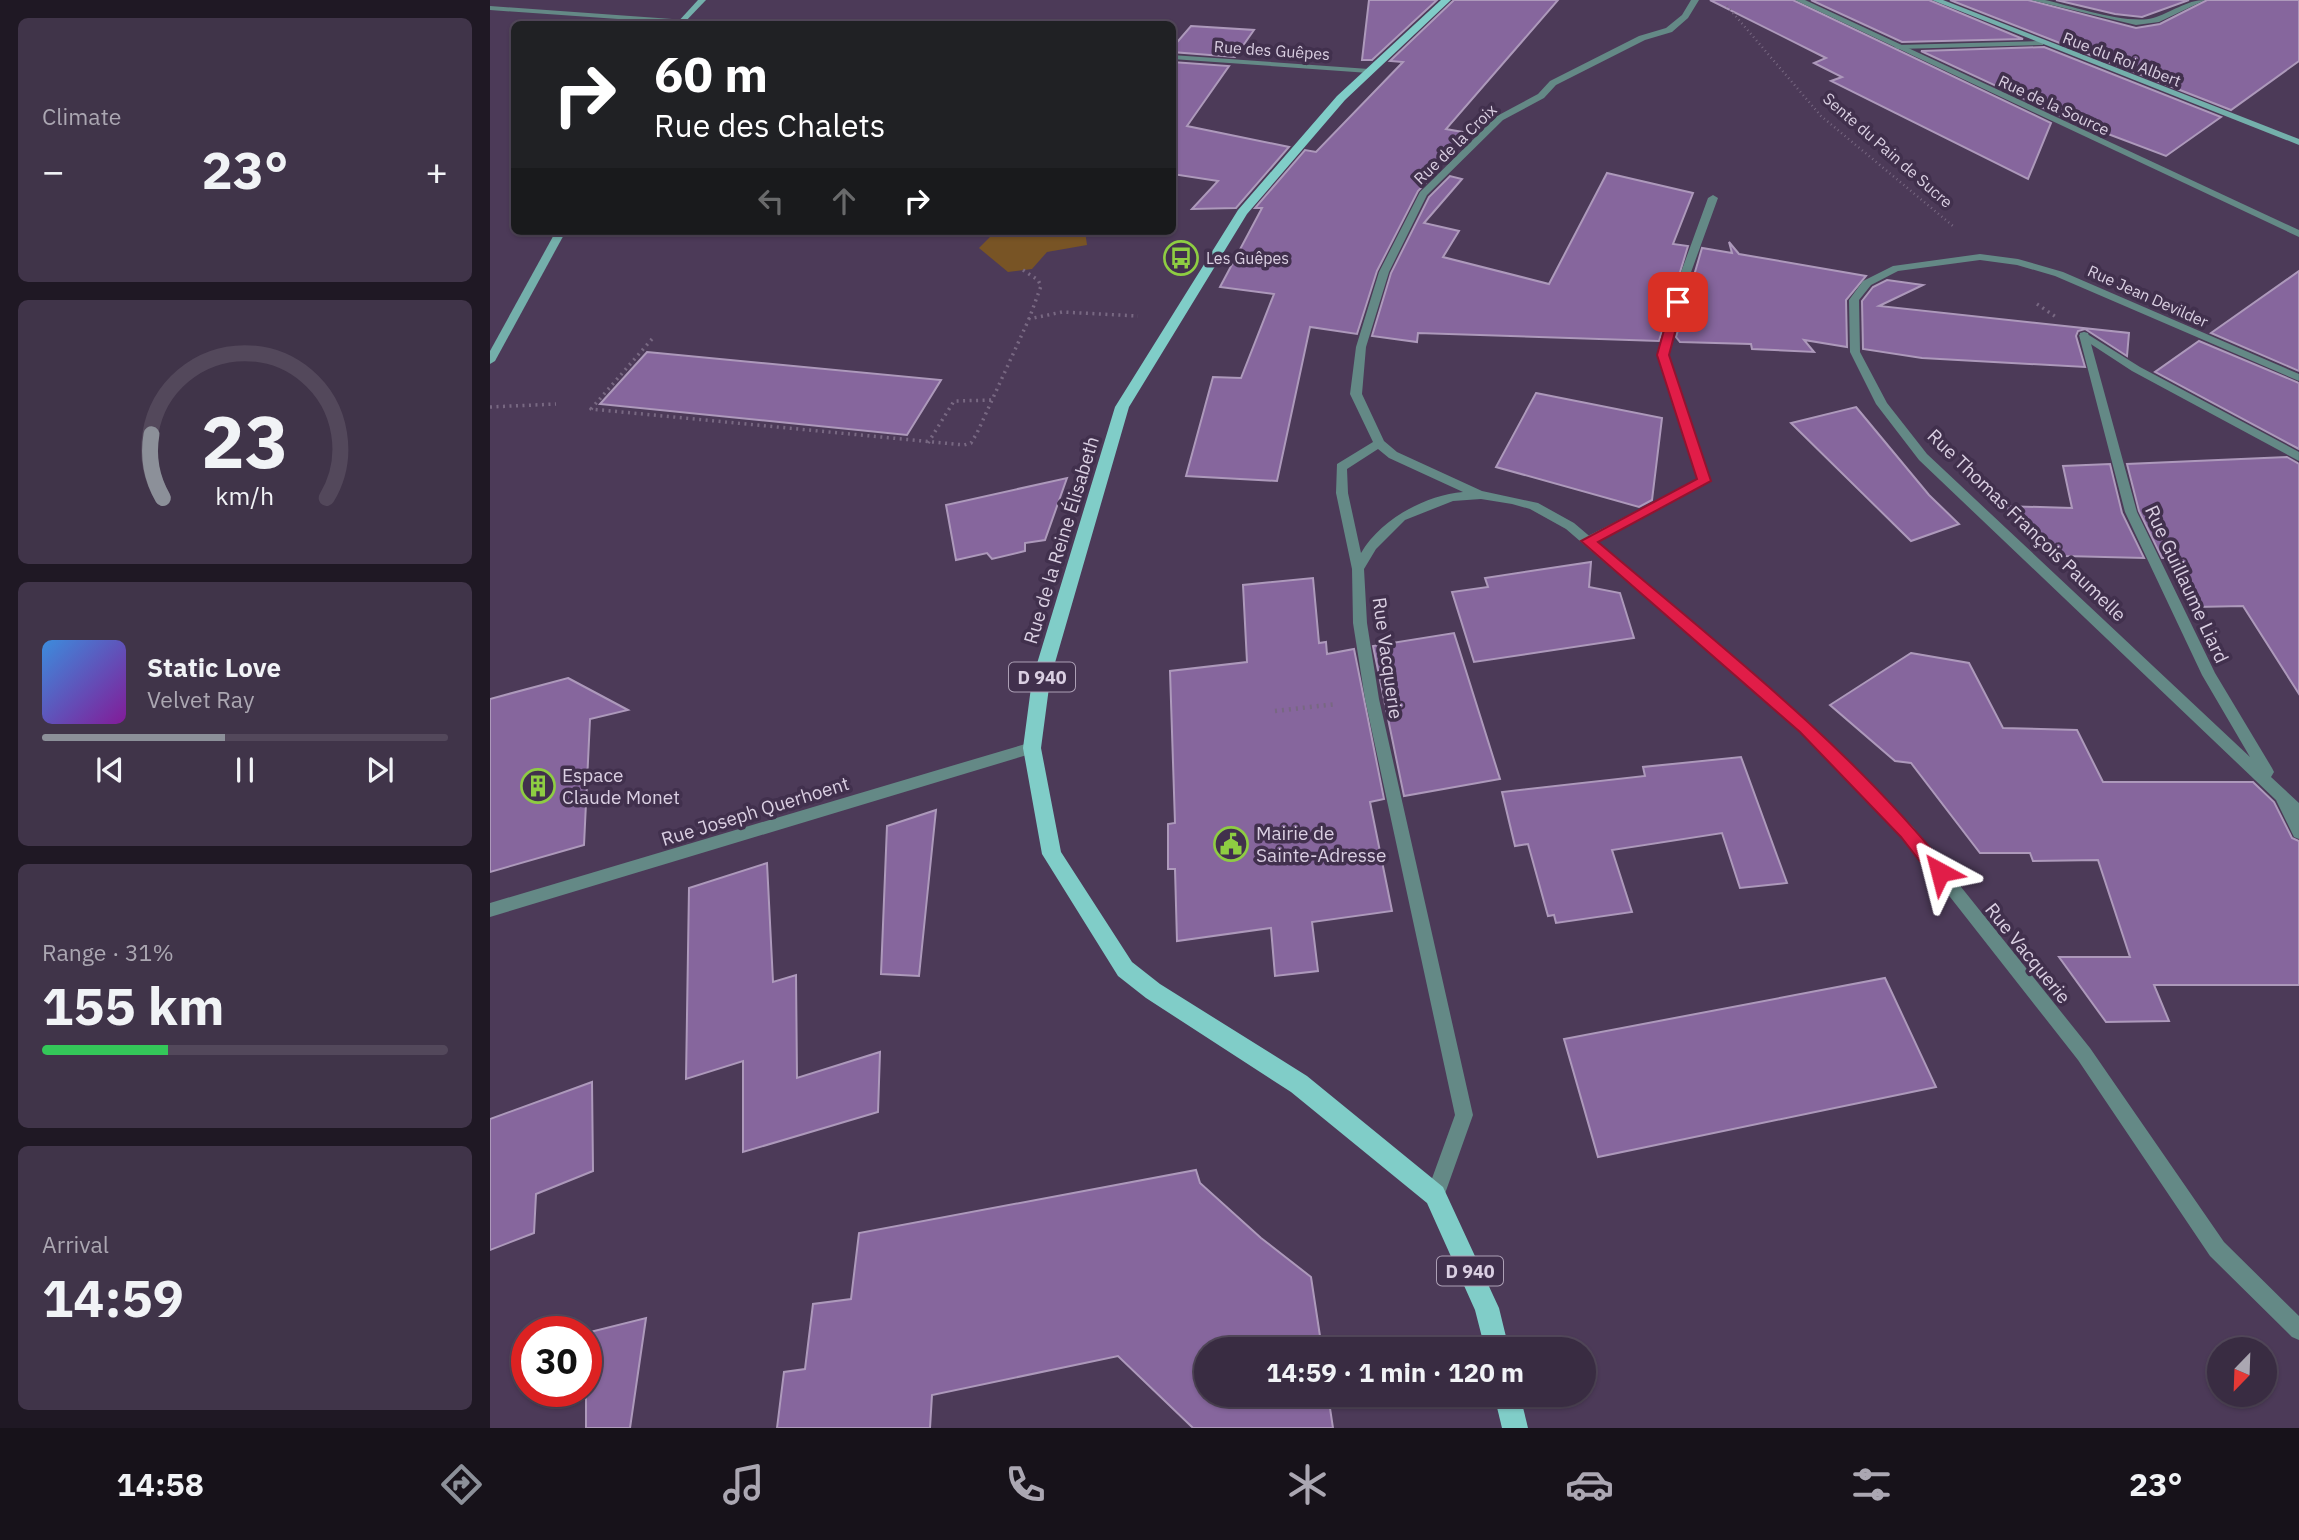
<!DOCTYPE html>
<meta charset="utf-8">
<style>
body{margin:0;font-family:"IBM Plex Sans",sans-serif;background:#403449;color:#f1f3f6;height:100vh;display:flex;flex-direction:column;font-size:26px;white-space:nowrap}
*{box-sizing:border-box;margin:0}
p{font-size:23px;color:#aba7b2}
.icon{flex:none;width:38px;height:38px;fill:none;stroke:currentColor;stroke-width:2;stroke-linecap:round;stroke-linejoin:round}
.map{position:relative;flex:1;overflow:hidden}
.drawer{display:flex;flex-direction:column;gap:18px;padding:18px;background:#1f1824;width:490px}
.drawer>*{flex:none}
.guide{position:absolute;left:21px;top:21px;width:665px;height:214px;border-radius:10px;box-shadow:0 2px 5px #0004,0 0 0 2px #53485b;background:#202124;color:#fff;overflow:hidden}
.needle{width:46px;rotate:203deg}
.controls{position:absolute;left:1717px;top:1337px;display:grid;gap:14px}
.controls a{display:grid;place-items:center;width:70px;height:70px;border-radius:50%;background:#392c42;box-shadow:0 2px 5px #0004,0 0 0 2px #53485b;font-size:35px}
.speed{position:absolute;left:21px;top:1316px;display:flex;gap:14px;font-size:35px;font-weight:700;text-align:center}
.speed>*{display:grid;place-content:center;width:91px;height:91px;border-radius:50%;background:#392c42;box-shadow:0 2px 5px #0004,0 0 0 2px #53485b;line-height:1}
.speed .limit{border:10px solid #d22;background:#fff;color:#111}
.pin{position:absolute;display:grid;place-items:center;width:60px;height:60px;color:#fff;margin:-30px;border-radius:14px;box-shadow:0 4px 10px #0006}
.me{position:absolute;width:77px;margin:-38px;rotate:322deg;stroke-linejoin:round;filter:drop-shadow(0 0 5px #0008)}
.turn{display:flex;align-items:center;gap:24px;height:147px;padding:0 28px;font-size:32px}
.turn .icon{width:91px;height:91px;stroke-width:2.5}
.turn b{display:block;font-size:49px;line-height:60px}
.lanes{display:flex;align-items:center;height:66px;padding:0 28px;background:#0003;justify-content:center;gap:35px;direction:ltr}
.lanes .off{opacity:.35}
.big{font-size:52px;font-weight:700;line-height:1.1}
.drawer .tile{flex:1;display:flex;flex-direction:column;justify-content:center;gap:10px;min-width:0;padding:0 24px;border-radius:10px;background:#403449}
.drawer .dial{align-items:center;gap:0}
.dial svg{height:182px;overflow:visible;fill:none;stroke:#53485b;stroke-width:7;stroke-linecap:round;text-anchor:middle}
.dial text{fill:#f1f3f6;stroke:none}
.song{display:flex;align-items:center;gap:21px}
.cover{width:84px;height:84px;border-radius:10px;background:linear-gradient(135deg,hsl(210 70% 55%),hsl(290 70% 35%))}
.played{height:7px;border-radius:4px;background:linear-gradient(90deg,#8c9099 45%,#53485b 45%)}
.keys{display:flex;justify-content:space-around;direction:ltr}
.heat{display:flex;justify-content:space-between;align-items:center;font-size:38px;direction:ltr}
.charge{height:10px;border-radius:5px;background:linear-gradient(90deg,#34c759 31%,#53485b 0)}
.trip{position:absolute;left:704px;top:1337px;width:402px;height:70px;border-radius:35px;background:#392c42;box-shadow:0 2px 5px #0004,0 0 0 2px #53485b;font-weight:700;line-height:70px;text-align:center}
.dock{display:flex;height:112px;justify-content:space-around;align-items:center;background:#17121a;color:#aba7b2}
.dock .icon{width:49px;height:49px}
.dock .current{color:#8c9099}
.dock b{font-size:32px;color:#f1f3f6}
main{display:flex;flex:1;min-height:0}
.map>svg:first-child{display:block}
.green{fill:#785425}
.building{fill:#86669d;stroke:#ad99bb;stroke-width:2}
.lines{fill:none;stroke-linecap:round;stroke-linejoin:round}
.path-far2{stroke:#786882;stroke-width:2.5;stroke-dasharray:1 3.5;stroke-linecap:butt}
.path-far1{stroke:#786882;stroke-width:3.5;stroke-dasharray:2 4.5;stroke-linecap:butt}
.path{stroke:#786882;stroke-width:4.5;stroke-dasharray:2 5;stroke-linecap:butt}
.lane{fill:#648986;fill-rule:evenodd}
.street{fill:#648986;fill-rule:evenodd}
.secondary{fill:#74afab;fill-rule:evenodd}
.primary{fill:#80cdc8;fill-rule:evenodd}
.route{fill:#e11d48;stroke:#92132f;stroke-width:2}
.labels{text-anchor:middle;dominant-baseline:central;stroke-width:7;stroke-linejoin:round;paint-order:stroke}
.far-street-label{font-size:16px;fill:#dacfe2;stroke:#41304d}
.far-poi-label{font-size:16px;fill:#dacfe2;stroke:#41304d;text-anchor:start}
.shield{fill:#41304d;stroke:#ac9fb5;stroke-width:2}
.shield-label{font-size:18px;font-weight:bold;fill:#dacfe2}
.street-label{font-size:19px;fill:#dacfe2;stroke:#41304d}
.poi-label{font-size:19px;fill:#dacfe2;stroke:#41304d;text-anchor:start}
</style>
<main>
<section class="drawer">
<div class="tile"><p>Climate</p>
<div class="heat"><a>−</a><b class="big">23°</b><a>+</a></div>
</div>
<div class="tile dial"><svg viewBox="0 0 100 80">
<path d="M14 69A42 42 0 1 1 86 69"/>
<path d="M14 69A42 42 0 0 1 9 41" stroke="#8c9099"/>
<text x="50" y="56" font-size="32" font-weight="700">23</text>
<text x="50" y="72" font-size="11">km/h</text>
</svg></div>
<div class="tile">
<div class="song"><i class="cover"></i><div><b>Static Love</b><p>Velvet Ray</p></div></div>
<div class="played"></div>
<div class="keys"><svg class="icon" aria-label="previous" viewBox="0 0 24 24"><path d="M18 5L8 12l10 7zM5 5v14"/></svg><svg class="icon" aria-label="pause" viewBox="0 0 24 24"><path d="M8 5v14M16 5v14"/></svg><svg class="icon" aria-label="next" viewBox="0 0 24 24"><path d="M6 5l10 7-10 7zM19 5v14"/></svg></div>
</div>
<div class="tile"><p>Range · 31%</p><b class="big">155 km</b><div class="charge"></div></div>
<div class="tile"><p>Arrival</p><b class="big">14:59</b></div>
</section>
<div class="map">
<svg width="1809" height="1428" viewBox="0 0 1809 1428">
<rect width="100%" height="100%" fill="#4c3a58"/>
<polygon class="green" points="506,231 595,231 597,245 557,252 542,269 518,272 489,248"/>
<g class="building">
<polygon points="879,0 947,0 882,60 872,60"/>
<polygon points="964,0 1068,0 956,129 978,133 938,171 945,173 928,191 887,271 867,334 820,327 787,481 696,476 723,377 751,378 784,294 730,287 772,208 765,208 815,150 826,152 913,62 900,61"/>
<polygon points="1220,0 1303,0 1561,123 1538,179 1341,81 1352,77 1324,63 1336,58"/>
<polygon points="1321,0 1439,0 1533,39 1412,42"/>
<polygon points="1460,0 1538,0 1646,28 1670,24 1717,0 1809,0 1809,61 1741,110"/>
<polygon points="1566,0 1699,0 1652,17 1625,14"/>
<polygon points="701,26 764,30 745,57 682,52 682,48"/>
<polygon points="1554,47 1731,117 1676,156 1573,117 1431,51"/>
<polygon points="682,62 739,66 697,126 799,147 746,208 702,209 728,181 682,174"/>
<polygon points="1117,173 1203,193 1183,244 1198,246 1169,341 928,333 927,342 882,336 901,273 939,197 960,176 972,179 934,223 969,231 953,257 1059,284"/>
<polygon points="1239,242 1249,254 1376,276 1356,300 1357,347 1314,340 1324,352 1262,349 1261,344 1190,342 1186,337 1212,248 1242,253"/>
<polygon points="1809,271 1809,371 1721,333"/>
<polygon points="1397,280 1433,285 1389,306 1639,333 1637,356 1595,329 1588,331 1586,336 1595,367 1432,358 1373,349 1372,301 1383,287"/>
<polygon points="1709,341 1809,383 1809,449 1665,372"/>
<polygon points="157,352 451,380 417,435 110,404"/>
<polygon points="1046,393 1172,418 1162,500 1149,507 1006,467"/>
<polygon points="1366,407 1439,495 1469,524 1421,541 1301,423"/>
<polygon points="1797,457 1809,464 1809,694 1753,606 1705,607 1676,558 1672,558 1649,511 1637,464"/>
<polygon points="1620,464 1632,513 1654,558 1575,556 1514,506 1582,508 1573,466"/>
<polygon points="577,478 555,540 535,543 535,551 502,559 497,553 466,560 456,505"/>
<polygon points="1101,562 1099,587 1130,593 1144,638 984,662 962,592 998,587 995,578"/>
<polygon points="823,578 829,643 836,642 837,654 864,649 894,799 880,802 902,911 822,922 828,971 785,976 781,928 687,941 685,869 678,869 678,824 685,823 680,671 757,662 753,585"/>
<polygon points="964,633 1010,779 914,796 883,646"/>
<polygon points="1421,653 1479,663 1513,728 1587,730 1613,782 1763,782 1784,802 1802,838 1809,841 1809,985 1664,985 1679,1021 1616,1022 1569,957 1640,957 1608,860 1543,861 1540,853 1490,853 1421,763 1405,761 1340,705"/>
<polygon points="78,678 138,710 100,719 94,845 0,872 0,699"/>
<polygon points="1251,757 1297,883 1250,888 1232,833 1122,850 1142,912 1066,923 1064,915 1058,916 1038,844 1025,846 1012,792 1155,776 1153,767"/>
<polygon points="446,810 429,976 391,974 397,826"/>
<polygon points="277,863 283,982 306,975 307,1078 390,1052 388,1112 253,1152 253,1061 196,1079 199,888"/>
<polygon points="1395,978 1446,1087 1108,1157 1074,1039"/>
<polygon points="102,1082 103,1171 46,1194 44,1233 0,1250 0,1119"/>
<polygon points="706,1170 710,1183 771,1238 821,1277 832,1349 716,1349 716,1395 838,1395 843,1428 703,1428 628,1356 442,1395 440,1428 287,1428 294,1372 315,1369 323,1304 361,1299 369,1233"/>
<polygon points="156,1318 140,1428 96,1428 96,1333"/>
</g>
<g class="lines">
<polyline class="path-far2" points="1237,6 1331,116 1463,226"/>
<g class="path-far1">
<polyline points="533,270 548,280 551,286 539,319"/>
<polyline points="1547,304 1566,317"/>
<polyline points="162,339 101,409 474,445 481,443 487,433 539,319 572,312 648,316"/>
<polyline points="0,407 66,404"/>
<polyline points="438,443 464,401 503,400"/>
</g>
<polyline class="path" points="785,711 847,704"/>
<g class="lane">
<polygon points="1305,0 1315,0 1809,230 1809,237"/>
<path d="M 1541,0 L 1555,0 C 1582,6 1637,25 1663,18 C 1681,13 1696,0 1715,0 L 1669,22 L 1646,25 Z"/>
<polygon points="1223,195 1228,198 1200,275 1178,355 1221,481 1102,544 1094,544 1092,541 1094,538 1209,479 1168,355 1190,275 1218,198"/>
<polygon points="1594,332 1650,367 1809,452 1809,461 1642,371 1590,337 1590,333"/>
</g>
<g class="street">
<path d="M 1201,0 L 1209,0 L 1198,18 L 1182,32 L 1155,40 L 1066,85 L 1054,98 L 1013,120 L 937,195 L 899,272 L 876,347 L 872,394 L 894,441 L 907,452 L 992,491 L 1048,503 L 1084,523 L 1321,724 L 1423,827 L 1600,1048 L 1734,1242 L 1809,1316 L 1809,1340 L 1802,1337 L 1720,1256 L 1588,1060 L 1413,837 L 1311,732 L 1076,529 L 1040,509 L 1022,504 L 991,499 L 963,501 L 915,520 L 886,549 L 874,569 L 877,623 L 889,699 L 983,1115 L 952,1202 L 945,1204 L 938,1202 L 936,1195 L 965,1115 L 875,699 L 863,623 L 862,569 L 846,493 L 847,464 L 883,442 L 860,394 L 866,347 L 889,272 L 930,192 L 1007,116 L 1048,94 L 1060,81 L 1149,36 L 1176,28 L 1192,15 ZM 888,449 L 899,458 L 973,492 C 935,495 890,520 871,553 L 858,493 L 857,469 Z"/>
<polygon points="0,6 224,22 228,24 199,24 0,10"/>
<polygon points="1550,41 1554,43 1553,45 1408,49 1404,47 1408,45"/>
<polygon points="682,55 879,69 883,71 879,73 682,59"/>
<polygon points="1490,254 1528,259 1573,272 1809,374 1809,381 1565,276 1527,265 1490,260 1408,271 1381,285 1369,300 1370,352 1397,403 1437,454 1760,757 1712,675 1635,512 1589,335 1594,332 1598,333 1647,512 1725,673 1782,768 1784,772 1781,777 1809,803 1809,839 1804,837 1786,800 1429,460 1386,404 1360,352 1359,300 1373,281 1403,266"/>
<polygon points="542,742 547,744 549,748 547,752 0,917 0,903"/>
</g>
<g class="secondary">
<polygon points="208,0 216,0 193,24 186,24"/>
<polygon points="1442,0 1453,0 1809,139 1809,145"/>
<polygon points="66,231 76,231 5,361 0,364 0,351"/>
</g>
<g class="primary">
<polygon points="951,0 961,0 855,100 757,214 639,407 560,680 551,748 571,852 642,962 670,984 817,1076 953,1187 1009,1308 1019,1349 995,1349 985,1310 937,1203 801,1092 656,998 628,976 552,854 533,748 542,680 625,407 748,210 847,96"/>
<polygon points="1004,1395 1030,1395 1038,1428 1012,1428"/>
</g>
</g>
<path class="route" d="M 1188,298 L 1193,302 L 1179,355 L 1221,481 L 1108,542 C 1229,645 1356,743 1456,867 L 1458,872 L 1456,878 L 1443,878 L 1411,837 L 1310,732 L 1091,541 L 1207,479 L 1167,355 L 1182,302 Z"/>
<defs>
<g id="bus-ring" transform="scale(1.75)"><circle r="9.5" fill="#41304d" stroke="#8ecd42" stroke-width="1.5"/><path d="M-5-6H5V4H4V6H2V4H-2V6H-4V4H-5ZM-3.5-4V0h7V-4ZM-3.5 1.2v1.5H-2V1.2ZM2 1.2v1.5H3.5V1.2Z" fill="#8ecd42"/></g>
<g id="building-ring" transform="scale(1.75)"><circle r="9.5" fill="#41304d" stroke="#8ecd42" stroke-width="1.5"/><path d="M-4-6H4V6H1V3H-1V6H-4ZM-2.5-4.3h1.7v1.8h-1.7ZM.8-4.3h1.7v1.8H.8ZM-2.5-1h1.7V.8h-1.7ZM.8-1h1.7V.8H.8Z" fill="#8ecd42"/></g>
<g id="civic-ring" transform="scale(1.75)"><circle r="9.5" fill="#41304d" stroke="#8ecd42" stroke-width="1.5"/><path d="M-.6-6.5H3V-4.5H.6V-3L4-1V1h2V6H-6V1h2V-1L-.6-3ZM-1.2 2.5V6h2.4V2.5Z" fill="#8ecd42"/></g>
</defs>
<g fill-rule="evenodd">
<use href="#bus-ring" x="691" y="258"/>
<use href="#building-ring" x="48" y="786"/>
<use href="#civic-ring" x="741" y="844"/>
</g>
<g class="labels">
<g class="far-street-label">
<text transform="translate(782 50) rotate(4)">Rue des Guêpes</text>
<text transform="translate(1632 59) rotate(21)">Rue du Roi Albert</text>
<text transform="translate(1564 105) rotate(25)">Rue de la Source</text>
<text transform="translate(965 144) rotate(-44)">Rue de la Croix</text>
<text transform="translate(1398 150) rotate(41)">Sente du Pain de Sucre</text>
<text transform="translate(1658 296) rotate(24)">Rue Jean Devilder</text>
</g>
<g class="far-poi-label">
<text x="716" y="258">Les Guêpes</text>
</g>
<g class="shield">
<rect x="519" y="662.5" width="66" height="29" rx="5"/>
<rect x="947" y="1256.5" width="66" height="29" rx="5"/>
</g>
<g class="shield-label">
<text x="552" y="677">D 940</text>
<text x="980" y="1271">D 940</text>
</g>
<g class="street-label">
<text transform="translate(1537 525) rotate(44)">Rue Thomas François Paumelle</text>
<text transform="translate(571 540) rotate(-73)">Rue de la Reine Élisabeth</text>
<text transform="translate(1697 584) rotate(65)">Rue Guillaume Liard</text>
<text transform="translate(898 658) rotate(82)">Rue Vacquerie</text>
<text transform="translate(265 811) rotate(-17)">Rue Joseph Querhoent</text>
<text transform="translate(1538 953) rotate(51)">Rue Vacquerie</text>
</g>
<g class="poi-label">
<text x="72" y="775">Espace<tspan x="72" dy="22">Claude Monet</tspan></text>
<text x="766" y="833">Mairie de<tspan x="766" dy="22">Sainte-Adresse</tspan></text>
</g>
</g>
</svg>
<div class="controls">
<a><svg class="needle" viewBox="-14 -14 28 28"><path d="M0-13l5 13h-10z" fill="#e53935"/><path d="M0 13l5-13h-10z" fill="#aba7b2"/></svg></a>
</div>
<div class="speed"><div class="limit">30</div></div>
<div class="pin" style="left:1188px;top:302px;background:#d93025"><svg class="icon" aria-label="arrive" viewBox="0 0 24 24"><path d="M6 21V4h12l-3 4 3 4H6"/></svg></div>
<svg class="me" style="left:1450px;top:872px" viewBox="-20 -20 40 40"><path d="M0-17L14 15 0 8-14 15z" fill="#e11d48" stroke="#fff" stroke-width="4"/></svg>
<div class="trip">14:59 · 1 min · 120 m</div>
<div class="guide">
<div class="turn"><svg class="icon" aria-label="right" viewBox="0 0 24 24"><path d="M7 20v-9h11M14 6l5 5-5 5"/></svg><div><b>60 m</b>Rue des Chalets</div></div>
<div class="lanes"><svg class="icon off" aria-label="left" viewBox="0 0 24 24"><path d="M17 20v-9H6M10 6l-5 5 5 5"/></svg><svg class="icon off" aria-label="ahead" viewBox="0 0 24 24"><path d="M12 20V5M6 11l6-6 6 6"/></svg><svg class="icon" aria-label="right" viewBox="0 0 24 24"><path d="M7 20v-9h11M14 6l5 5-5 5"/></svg></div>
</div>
</div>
</main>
<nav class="dock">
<b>14:58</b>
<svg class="icon current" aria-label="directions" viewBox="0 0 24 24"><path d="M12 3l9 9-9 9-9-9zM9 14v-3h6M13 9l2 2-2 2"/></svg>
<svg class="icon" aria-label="music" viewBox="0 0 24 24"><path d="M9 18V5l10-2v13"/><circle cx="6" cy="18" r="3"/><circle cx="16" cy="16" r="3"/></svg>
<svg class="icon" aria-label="phone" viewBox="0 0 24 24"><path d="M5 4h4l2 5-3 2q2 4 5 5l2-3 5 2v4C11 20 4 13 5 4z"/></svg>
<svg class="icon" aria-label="climate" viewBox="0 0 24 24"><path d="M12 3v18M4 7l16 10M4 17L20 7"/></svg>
<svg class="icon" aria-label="car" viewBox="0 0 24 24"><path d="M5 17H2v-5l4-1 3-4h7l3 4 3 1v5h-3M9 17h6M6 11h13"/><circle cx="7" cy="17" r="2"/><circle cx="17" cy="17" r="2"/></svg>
<svg class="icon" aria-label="filters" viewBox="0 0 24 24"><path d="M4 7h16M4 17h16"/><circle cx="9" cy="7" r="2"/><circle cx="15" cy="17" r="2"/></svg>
<b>23°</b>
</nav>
